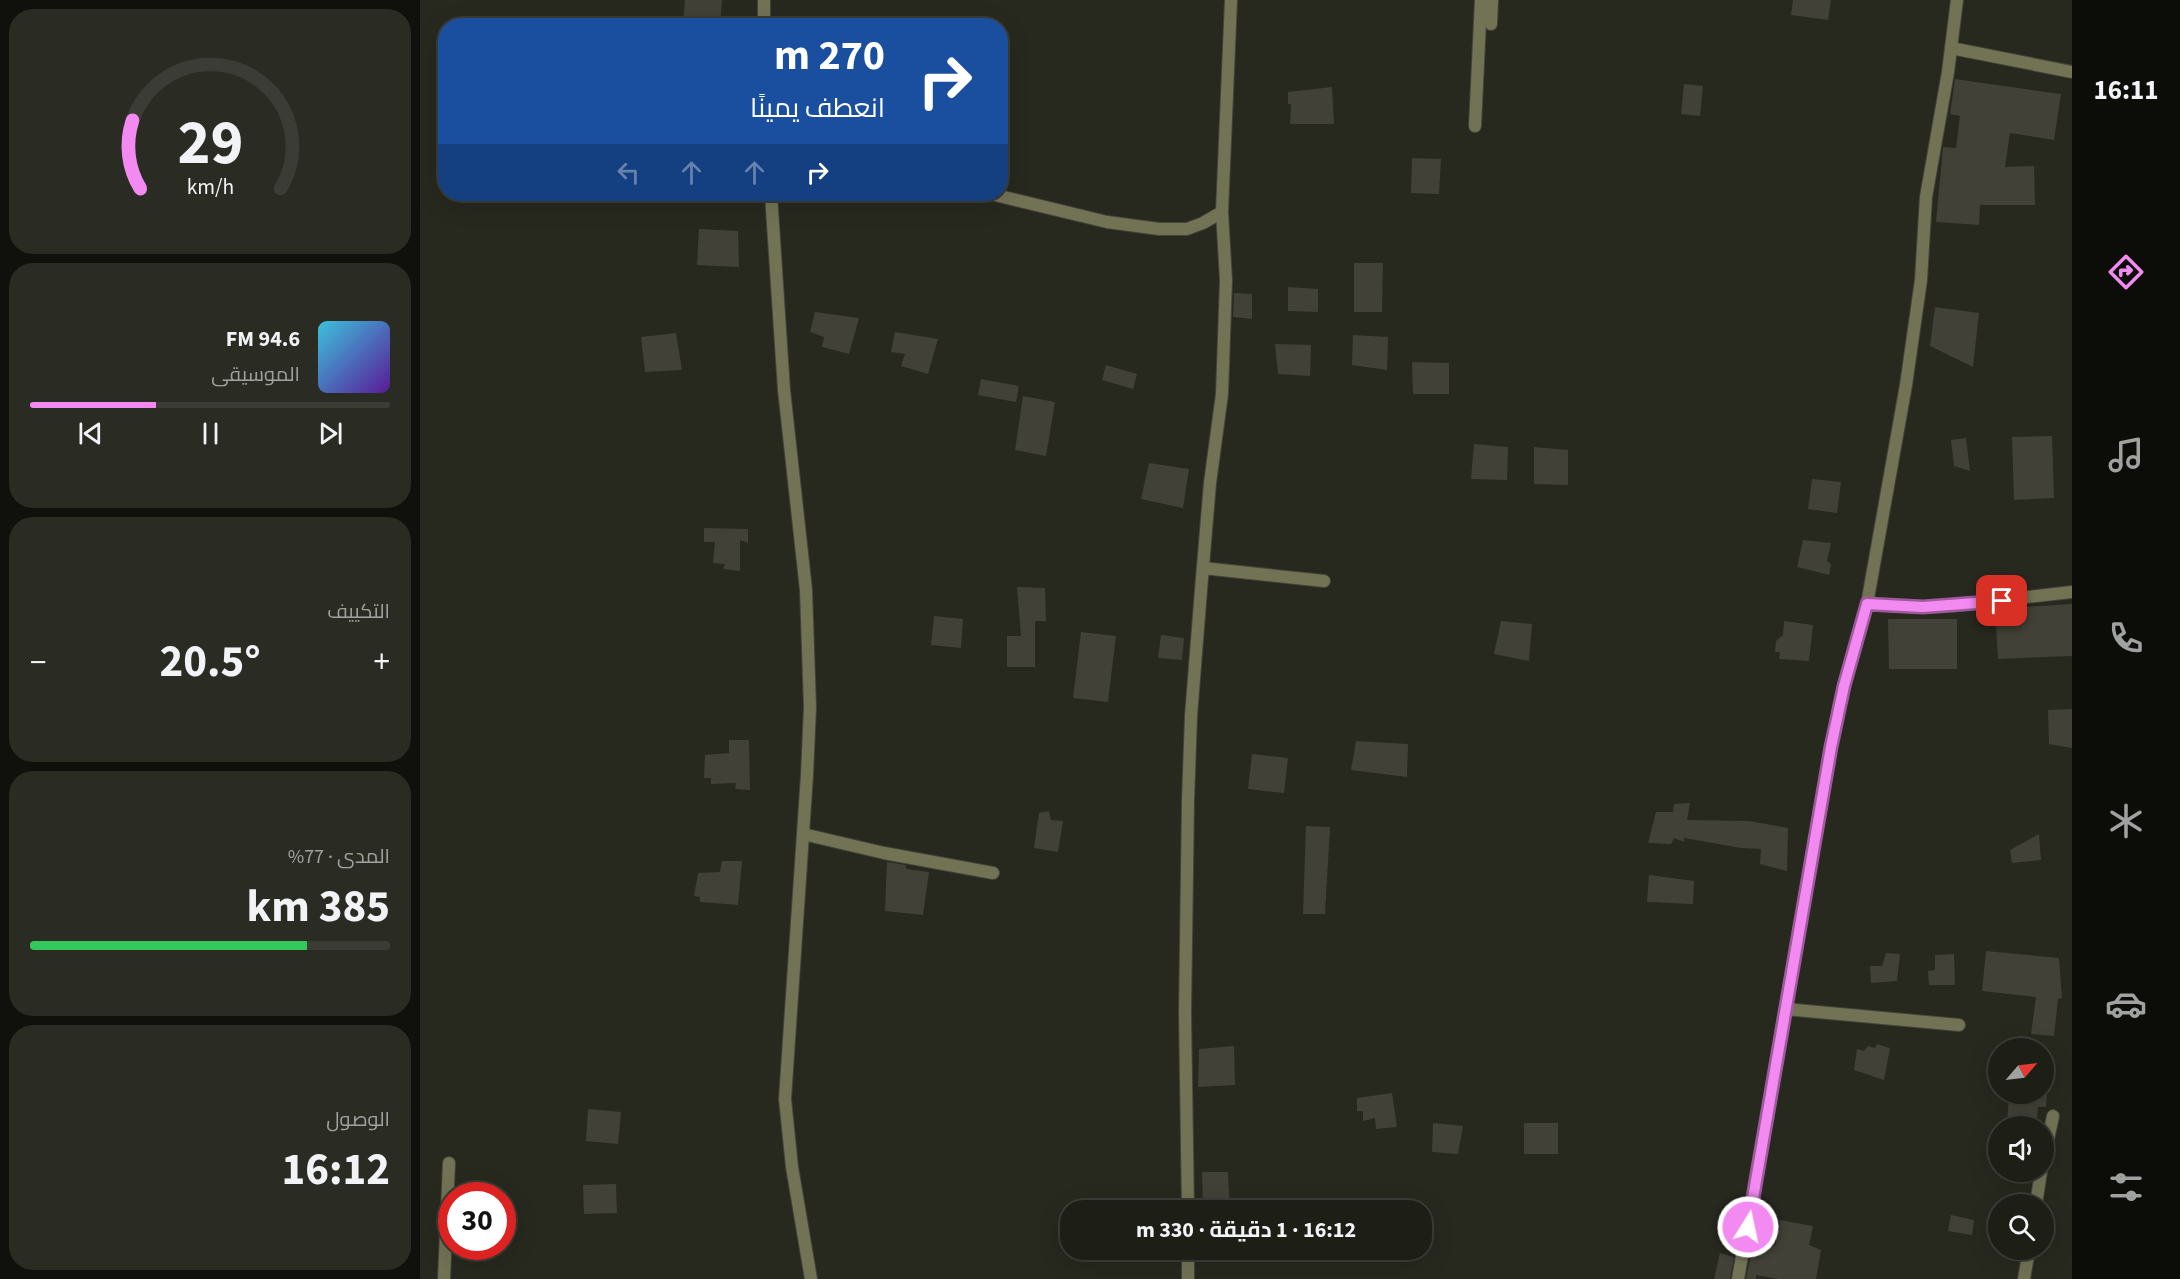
<!DOCTYPE html>
<html lang="ar">
<meta charset="utf-8">
<style>
body{margin:0;font-family:"Source Sans 3",Cairo,sans-serif;background:#2a2b23;color:#f1f3f6;direction:rtl;height:100vh;display:flex;flex-direction:column;font-size:22px;white-space:nowrap}
*{box-sizing:border-box;margin:0}
p{font-size:20px;color:#a0a2a1}
.icon{flex:none;width:33px;height:33px;fill:none;stroke:currentColor;stroke-width:2;stroke-linecap:round;stroke-linejoin:round}
.map{position:relative;flex:1;overflow:hidden;direction:ltr}
.side{display:flex;flex-direction:column;gap:9px;padding:9px;background:#10100c;width:420px}
.side>*{flex:none}
.guide{position:absolute;left:18px;top:18px;width:570px;height:183px;border-radius:24px;box-shadow:0 6px 24px #0002,0 0 0 2px #3b3c35;direction:rtl;background:#1a4fa0;color:#fff;overflow:hidden}
.needle{width:39px;rotate:62deg}
.fabs{position:absolute;left:1568px;top:1038px;display:grid;gap:12px}
.fabs a{display:grid;place-items:center;width:66px;height:66px;border-radius:50%;background:#1d1e16;box-shadow:0 6px 24px #0002,0 0 0 2px #3b3c35;font-size:30px}
.speed{position:absolute;left:18px;top:1182px;display:flex;gap:12px;font-size:30px;font-weight:700;text-align:center}
.speed>*{display:grid;place-content:center;width:78px;height:78px;border-radius:50%;background:#1d1e16;box-shadow:0 6px 24px #0002,0 0 0 2px #3b3c35;line-height:1}
.speed .limit{border:9px solid #d22;background:#fff;color:#111}
.pin{position:absolute;display:grid;place-items:center;width:51px;height:51px;color:#fff;margin:-26px;border-radius:12px;box-shadow:0 3px 9px #0006}
.me{position:absolute;width:66px;margin:-33px;rotate:10deg;stroke-linejoin:round;filter:drop-shadow(0 0 4px #0008)}
.turn{display:flex;align-items:center;gap:21px;height:126px;padding:0 24px;font-size:27px}
.turn .icon{width:78px;height:78px;stroke-width:2.5}
.turn b{display:block;font-size:42px;line-height:51px}
.lanes{display:flex;align-items:center;height:57px;padding:0 24px;background:#0003;justify-content:center;gap:30px;direction:ltr}
.lanes .off{opacity:.35}
.big{font-size:45px;font-weight:700;line-height:1.1}
.side .card{flex:1;display:flex;flex-direction:column;justify-content:center;gap:9px;min-width:0;padding:0 21px;border-radius:24px;background:#2a2b23}
.side .dial{align-items:center;gap:0}
.dial svg{height:156px;overflow:visible;fill:none;stroke:#3b3c35;stroke-width:7;stroke-linecap:round;text-anchor:middle}
.dial text{fill:#f1f3f6;stroke:none}
.song{display:flex;align-items:center;gap:18px}
.cover{width:72px;height:72px;border-radius:9px;background:linear-gradient(135deg,hsl(190 70% 55%),hsl(270 70% 35%))}
.played{height:6px;border-radius:3px;background:linear-gradient(90deg,#f38af2 35%,#3b3c35 35%)}
.keys{display:flex;justify-content:space-around;direction:ltr}
.heat{display:flex;justify-content:space-between;align-items:center;font-size:33px;direction:ltr}
.charge{height:9px;border-radius:4px;background:linear-gradient(90deg,#34c759 77%,#3b3c35 0)}
.trip{position:absolute;left:640px;top:1200px;width:372px;height:60px;border-radius:24px;background:#1d1e16;box-shadow:0 6px 24px #0002,0 0 0 2px #3b3c35;font-weight:700;line-height:60px;text-align:center;direction:rtl}
main{display:flex;flex:1;min-height:0}
.menu{display:flex;flex-direction:column;width:108px;justify-content:space-around;align-items:center;background:#0c0c09;color:#a0a2a1}
.menu .icon{width:42px;height:42px}
.menu .selected{color:#f38af2}
.menu b{font-size:27px;color:#f1f3f6}
.map>svg:first-child{display:block}
.building{fill:#414137}
.lines{fill:none;stroke-linecap:round;stroke-linejoin:round}
.street-casing{stroke:#43443a;stroke-width:14}
.street{stroke:#727355;stroke-width:12}
.route-casing{stroke:#9e5a9d;stroke-width:15}
.route{stroke:#f38af2;stroke-width:10}
</style>
<main>
<nav class="menu">
<b>16:11</b>
<svg class="icon selected" aria-label="directions" viewBox="0 0 24 24"><path d="M12 3l9 9-9 9-9-9zM9 14v-3h6M13 9l2 2-2 2"/></svg>
<svg class="icon" aria-label="music" viewBox="0 0 24 24"><path d="M9 18V5l10-2v13"/><circle cx="6" cy="18" r="3"/><circle cx="16" cy="16" r="3"/></svg>
<svg class="icon" aria-label="phone" viewBox="0 0 24 24"><path d="M5 4h4l2 5-3 2q2 4 5 5l2-3 5 2v4C11 20 4 13 5 4z"/></svg>
<svg class="icon" aria-label="climate" viewBox="0 0 24 24"><path d="M12 3v18M4 7l16 10M4 17L20 7"/></svg>
<svg class="icon" aria-label="car" viewBox="0 0 24 24"><path d="M5 17H2v-5l4-1 3-4h7l3 4 3 1v5h-3M9 17h6M6 11h13"/><circle cx="7" cy="17" r="2"/><circle cx="17" cy="17" r="2"/></svg>
<svg class="icon" aria-label="filters" viewBox="0 0 24 24"><path d="M4 7h16M4 17h16"/><circle cx="9" cy="7" r="2"/><circle cx="15" cy="17" r="2"/></svg>
</nav>
<div class="map">
<svg width="1652" height="1279" viewBox="0 0 1652 1279">
<rect width="100%" height="100%" fill="#27281e"/>
<g class="building">
<polygon points="265,0 302,0 300,26 263,23"/>
<polygon points="1373,0 1411,0 1408,20 1371,15"/>
<polygon points="1535,79 1641,94 1634,140 1590,133 1585,167 1614,166 1615,205 1560,205 1559,225 1516,222 1523,147 1536,148 1540,116 1530,114"/>
<polygon points="1264,84 1283,86 1280,116 1261,114"/>
<polygon points="912,87 914,124 870,124 871,104 868,104 868,92"/>
<polygon points="992,158 1021,159 1019,194 991,193"/>
<polygon points="279,229 318,231 319,267 277,265"/>
<polygon points="934,263 963,263 962,312 934,312"/>
<polygon points="868,287 898,289 898,312 868,311"/>
<polygon points="814,293 832,294 832,319 813,317"/>
<polygon points="1515,307 1559,313 1553,367 1510,346"/>
<polygon points="395,312 439,318 429,354 402,347 404,337 390,332"/>
<polygon points="475,332 518,339 508,374 481,366 485,354 471,352"/>
<polygon points="256,333 262,370 225,372 221,337"/>
<polygon points="933,335 968,337 967,370 932,365"/>
<polygon points="855,344 891,345 890,376 858,374"/>
<polygon points="992,362 1029,363 1029,394 993,394"/>
<polygon points="686,365 717,374 713,389 682,380"/>
<polygon points="561,379 599,386 596,402 558,395"/>
<polygon points="603,396 635,402 626,456 595,450"/>
<polygon points="1632,436 1634,498 1594,500 1592,437"/>
<polygon points="1546,438 1550,471 1534,466 1531,440"/>
<polygon points="1054,444 1088,447 1087,480 1051,479"/>
<polygon points="1114,447 1148,450 1148,485 1114,484"/>
<polygon points="729,463 769,469 763,508 721,499"/>
<polygon points="1392,479 1421,482 1417,513 1388,509"/>
<polygon points="284,528 328,529 328,543 320,540 320,571 303,569 305,564 293,563 295,542 284,542"/>
<polygon points="1383,540 1411,543 1407,561 1411,564 1409,575 1377,567"/>
<polygon points="597,587 625,588 626,621 615,621 615,667 587,667 587,636 601,636"/>
<polygon points="1652,604 1652,656 1578,659 1575,609"/>
<polygon points="514,616 543,619 541,648 511,645"/>
<polygon points="1468,619 1537,619 1537,669 1469,669"/>
<polygon points="1081,621 1112,624 1109,661 1074,654"/>
<polygon points="1364,621 1393,625 1389,661 1359,659 1360,652 1355,652 1356,641 1363,635"/>
<polygon points="661,632 696,636 688,702 653,698"/>
<polygon points="741,635 764,638 762,660 738,658"/>
<polygon points="1652,709 1652,748 1629,744 1628,710"/>
<polygon points="309,740 329,740 330,790 315,789 316,783 291,784 291,778 284,778 285,755 309,753"/>
<polygon points="936,741 988,744 987,777 931,770"/>
<polygon points="832,754 868,758 864,793 828,789"/>
<polygon points="1270,803 1267,820 1329,821 1368,828 1367,871 1340,864 1341,849 1321,848 1264,838 1264,842 1254,838 1251,844 1228,843 1236,812 1253,812 1254,804"/>
<polygon points="629,811 631,820 643,821 638,852 614,848 619,813"/>
<polygon points="886,826 910,827 905,914 883,914"/>
<polygon points="1619,834 1621,860 1592,863 1590,850"/>
<polygon points="302,861 322,861 318,905 280,902 280,897 274,896 278,873 300,872"/>
<polygon points="467,862 486,865 486,869 509,872 503,915 465,911"/>
<polygon points="1229,875 1274,881 1273,904 1227,902"/>
<polygon points="1566,951 1639,958 1642,998 1638,999 1634,1036 1611,1034 1616,997 1562,991"/>
<polygon points="1466,953 1480,954 1477,981 1451,983 1450,966 1462,966"/>
<polygon points="1534,954 1535,985 1509,985 1508,971 1515,970 1515,955"/>
<polygon points="1457,1044 1470,1048 1464,1080 1434,1070 1437,1049 1444,1051 1448,1046 1455,1048"/>
<polygon points="814,1046 815,1085 778,1087 779,1049"/>
<polygon points="972,1093 977,1127 956,1129 955,1118 943,1121 943,1111 937,1111 937,1098"/>
<polygon points="1589,1094 1627,1094 1626,1107 1618,1107 1616,1126 1587,1126"/>
<polygon points="168,1109 201,1112 198,1144 166,1141"/>
<polygon points="1013,1123 1043,1126 1038,1154 1012,1152"/>
<rect x="1104" y="1123" width="34" height="31"/>
<polygon points="782,1172 808,1172 810,1210 783,1210"/>
<polygon points="196,1184 197,1213 164,1214 163,1185"/>
<polygon points="859,1198 860,1210 837,1210 836,1199"/>
<polygon points="1531,1215 1554,1220 1552,1235 1528,1231"/>
<polygon points="1360,1220 1393,1226 1389,1245 1401,1250 1396,1279 1358,1279 1336,1275 1336,1279 1326,1279 1333,1242 1355,1246"/>
<polygon points="1300,1253 1314,1257 1310,1279 1294,1279"/>
</g>
<g class="lines">
<g class="street-casing">
<g id="street">
<polyline points="1071,24 1072,0"/>
<polyline points="344,26 344,0"/>
<polyline points="1531,48 1652,72"/>
<polyline points="1055,126 1061,0"/>
<polyline points="351,194 364,390 386,590 390,707 387,775 365,1099 372,1167 391,1279"/>
<polyline points="571,194 687,222 739,229 767,229 783,223 802,212"/>
<polyline points="783,568 904,581"/>
<polyline points="1447,604 1503,607 1529,606 1652,592"/>
<polyline points="383,834 464,853 573,873"/>
<polyline points="1365,1009 1539,1025"/>
<polyline points="1623,1163 1633,1116"/>
<polyline points="1616,1204 1621,1172"/>
<polyline points="768,1210 765,1013 768,801 771,716 781,590 790,483 802,394 806,280 802,212 811,0"/>
<polyline points="24,1279 29,1163"/>
<polyline points="768,1279 768,1250"/>
<polyline points="1318,1279 1411,747 1424,686 1447,604 1486,385 1501,280 1506,197 1528,72 1537,0"/>
<polyline points="1604,1279 1609,1250"/>
</g>
</g>
<use href="#street" class="street"/>
</g>
<g class="lines">
<g class="route-casing">
<polyline id="route" points="1328,1227 1411,747 1424,686 1447,604 1503,607 1582,601"/>
</g>
<use href="#route" class="route"/>
</g>
</svg>
<div class="fabs">
<a><svg class="needle" viewBox="-14 -14 28 28"><path d="M0-13l5 13h-10z" fill="#e53935"/><path d="M0 13l5-13h-10z" fill="#a0a2a1"/></svg></a>
<a><svg class="icon" aria-label="sound" viewBox="0 0 24 24"><path d="M4 9h4l5-4v14l-5-4H4zM17 9q2 3 0 6"/></svg></a>
<a><svg class="icon" aria-label="search" viewBox="0 0 24 24"><circle cx="10" cy="10" r="6"/><path d="M15 15l6 6"/></svg></a>
</div>
<div class="speed"><div class="limit">30</div></div>
<div class="pin" style="left:1582px;top:601px;background:#d93025"><svg class="icon" aria-label="arrive" viewBox="0 0 24 24"><path d="M6 21V4h12l-3 4 3 4H6"/></svg></div>
<svg class="me" style="left:1328px;top:1227px" viewBox="-20 -20 40 40"><circle r="17" fill="#f38af2" stroke="#fff" stroke-width="3"/><path d="M0-11L8 9 0 5-8 9z" fill="#fff"/></svg>
<div class="trip">16:12 · 1 دقيقة · 330 m</div>
<div class="guide">
<div class="turn"><svg class="icon" aria-label="right" viewBox="0 0 24 24"><path d="M7 20v-9h11M14 6l5 5-5 5"/></svg><div><b>270 m</b>انعطف يمينًا</div></div>
<div class="lanes"><svg class="icon off" aria-label="left" viewBox="0 0 24 24"><path d="M17 20v-9H6M10 6l-5 5 5 5"/></svg><svg class="icon off" aria-label="ahead" viewBox="0 0 24 24"><path d="M12 20V5M6 11l6-6 6 6"/></svg><svg class="icon off" aria-label="ahead" viewBox="0 0 24 24"><path d="M12 20V5M6 11l6-6 6 6"/></svg><svg class="icon" aria-label="right" viewBox="0 0 24 24"><path d="M7 20v-9h11M14 6l5 5-5 5"/></svg></div>
</div>
</div>
<section class="side">
<div class="card dial"><svg viewBox="0 0 100 80">
<path d="M14 69A42 42 0 1 1 86 69"/>
<path d="M14 69A42 42 0 0 1 10 34" stroke="#f38af2"/>
<text x="50" y="56" font-size="32" font-weight="700">29</text>
<text x="50" y="72" font-size="11">km/h</text>
</svg></div>
<div class="card">
<div class="song"><i class="cover"></i><div><b>94.6 FM</b><p>الموسيقى</p></div></div>
<div class="played"></div>
<div class="keys"><svg class="icon" aria-label="previous" viewBox="0 0 24 24"><path d="M18 5L8 12l10 7zM5 5v14"/></svg><svg class="icon" aria-label="pause" viewBox="0 0 24 24"><path d="M8 5v14M16 5v14"/></svg><svg class="icon" aria-label="next" viewBox="0 0 24 24"><path d="M6 5l10 7-10 7zM19 5v14"/></svg></div>
</div>
<div class="card"><p>التكييف</p>
<div class="heat"><a>−</a><b class="big">20.5°</b><a>+</a></div>
</div>
<div class="card"><p>المدى · 77%</p><b class="big">385 km</b><div class="charge"></div></div>
<div class="card"><p>الوصول</p><b class="big">16:12</b></div>
</section>
</main>
